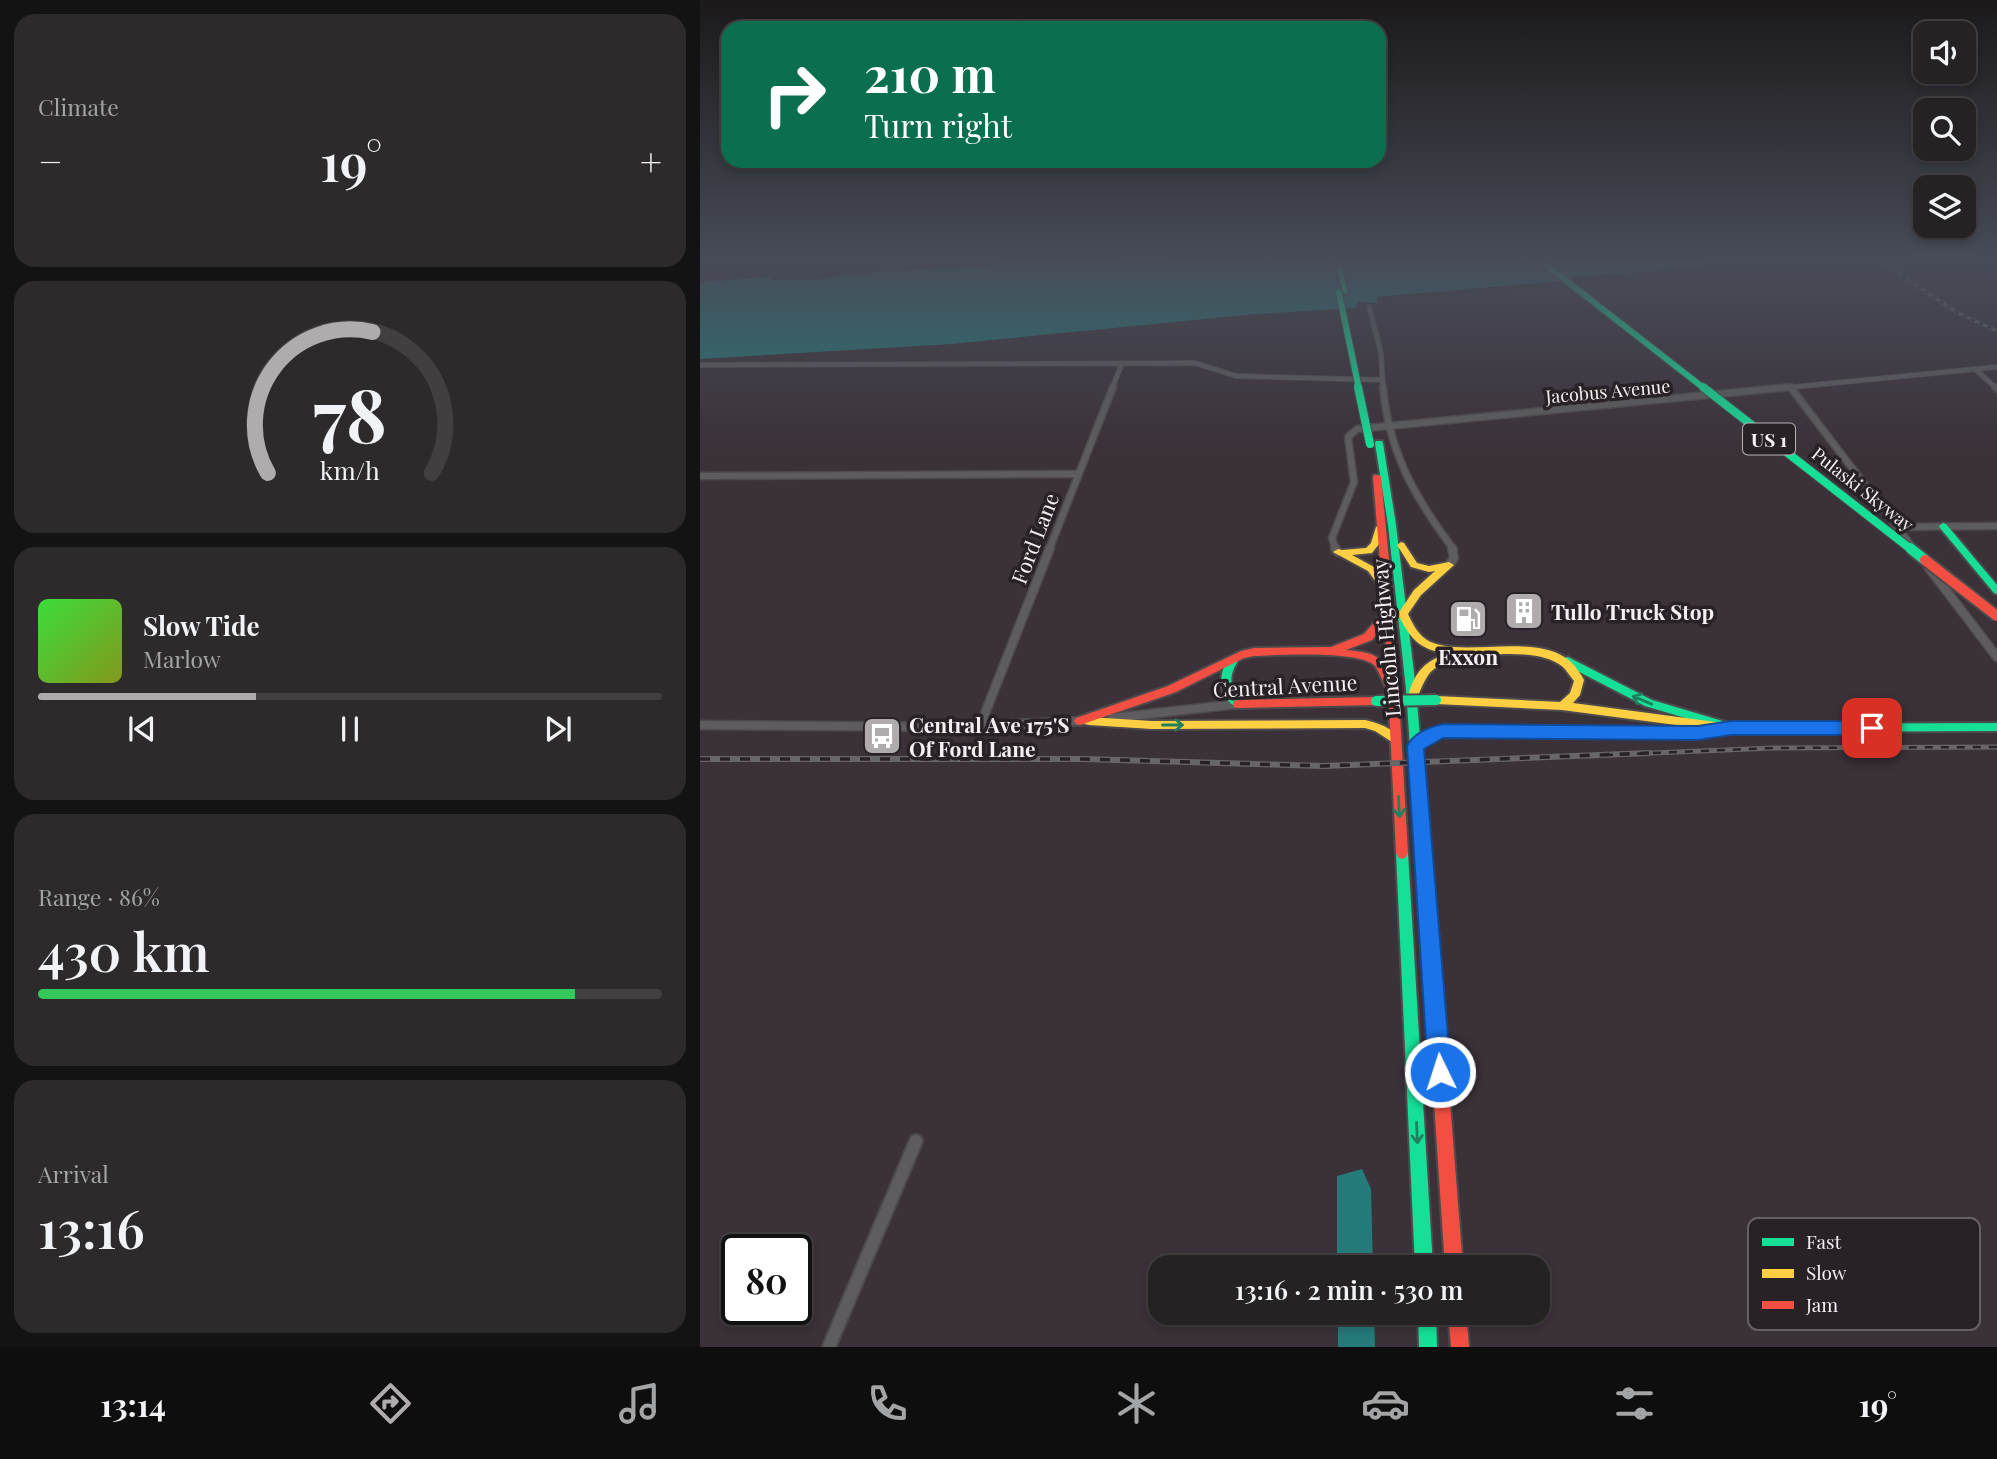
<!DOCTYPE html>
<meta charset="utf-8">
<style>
body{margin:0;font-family:"Playfair Display",serif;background:#2d2a2b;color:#f1f3f6;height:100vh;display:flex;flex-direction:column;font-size:26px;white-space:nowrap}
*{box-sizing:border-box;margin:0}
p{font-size:23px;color:#a3a4a6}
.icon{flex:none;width:38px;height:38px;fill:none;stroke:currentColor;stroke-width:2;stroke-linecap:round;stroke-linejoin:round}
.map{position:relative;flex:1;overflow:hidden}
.drawer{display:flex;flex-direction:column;gap:14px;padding:14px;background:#141313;width:700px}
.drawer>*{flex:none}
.guide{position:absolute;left:21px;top:21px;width:665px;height:147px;border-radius:21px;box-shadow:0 4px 10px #0003,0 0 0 2px #423f41;background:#0b6e4f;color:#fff;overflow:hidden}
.fabs{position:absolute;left:1213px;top:21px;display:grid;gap:14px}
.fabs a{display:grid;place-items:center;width:63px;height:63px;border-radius:14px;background:#252223;box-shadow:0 4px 10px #0003,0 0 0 2px #423f41;font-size:35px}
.speed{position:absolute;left:21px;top:1234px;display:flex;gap:14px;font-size:35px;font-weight:700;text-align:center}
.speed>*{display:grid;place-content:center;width:91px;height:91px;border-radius:50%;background:#252223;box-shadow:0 4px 10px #0003,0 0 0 2px #423f41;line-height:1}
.speed .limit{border:4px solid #111;border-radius:10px;background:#fff;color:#111}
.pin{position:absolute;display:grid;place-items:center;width:60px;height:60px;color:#fff;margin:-30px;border-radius:14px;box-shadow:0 4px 10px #0006}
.me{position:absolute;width:77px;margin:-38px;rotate:356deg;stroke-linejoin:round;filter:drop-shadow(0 0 5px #0008)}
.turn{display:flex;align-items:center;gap:24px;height:147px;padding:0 28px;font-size:32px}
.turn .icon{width:91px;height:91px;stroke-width:2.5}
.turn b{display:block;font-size:49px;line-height:60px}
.big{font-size:52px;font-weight:600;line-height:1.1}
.drawer .tile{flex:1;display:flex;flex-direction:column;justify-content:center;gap:10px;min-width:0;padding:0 24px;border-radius:21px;background:#2d2a2b}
.drawer .dial{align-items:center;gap:0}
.dial svg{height:182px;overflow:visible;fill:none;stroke:#423f41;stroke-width:7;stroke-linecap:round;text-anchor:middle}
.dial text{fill:#f1f3f6;stroke:none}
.song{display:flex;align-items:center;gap:21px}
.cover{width:84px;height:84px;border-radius:10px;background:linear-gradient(135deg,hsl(120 70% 55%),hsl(70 70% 35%))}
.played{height:7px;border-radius:4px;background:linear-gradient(90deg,#b0acae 35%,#423f41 35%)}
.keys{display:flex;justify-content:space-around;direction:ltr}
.heat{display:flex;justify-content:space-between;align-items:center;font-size:38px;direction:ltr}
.charge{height:10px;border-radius:5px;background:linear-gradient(90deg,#34c759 86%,#423f41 0)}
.trip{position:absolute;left:448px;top:1255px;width:402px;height:70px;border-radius:21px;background:#252223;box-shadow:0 4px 10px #0003,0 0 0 2px #423f41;font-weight:600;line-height:70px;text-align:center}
.tab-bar{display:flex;height:112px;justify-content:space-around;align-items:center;background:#0f0e0e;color:#a3a4a6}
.tab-bar .icon{width:49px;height:49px}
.tab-bar .selected{color:#b0acae}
.tab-bar b{font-size:32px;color:#f1f3f6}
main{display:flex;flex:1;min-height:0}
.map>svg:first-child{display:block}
.built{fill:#3b3139;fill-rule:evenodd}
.water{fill:#257a7a}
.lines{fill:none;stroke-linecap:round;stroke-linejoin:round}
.street-far3-casing{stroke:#4d4a4c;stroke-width:6}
.street-far2-casing{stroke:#4d4a4c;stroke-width:9}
.street-far1-casing{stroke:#4d4a4c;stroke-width:11}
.street-casing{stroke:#4d4a4c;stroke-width:16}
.fast-casing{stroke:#4d4a4c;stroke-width:4}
.slow-casing{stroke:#4d4a4c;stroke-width:4}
.jam-casing{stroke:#4d4a4c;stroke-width:4}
.street-far3{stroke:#5e5c5e;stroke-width:4.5}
.street-far2{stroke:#5e5c5e;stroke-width:6}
.street-far1{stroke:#5e5c5e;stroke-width:8}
.street{stroke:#5e5c5e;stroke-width:12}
.fast{fill:#16e098;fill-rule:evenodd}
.slow{fill:#ffcf43;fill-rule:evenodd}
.jam{fill:#f24e42;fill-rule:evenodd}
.rail-far2-casing{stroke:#686668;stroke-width:3.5}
.rail-far1-casing{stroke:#686668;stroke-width:5}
.rail-casing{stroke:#686668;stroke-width:6}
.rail-far2{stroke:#282226;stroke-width:2;stroke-dasharray:4.5;stroke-linecap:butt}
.rail-far1{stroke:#282226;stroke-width:2.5;stroke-dasharray:8;stroke-linecap:butt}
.rail{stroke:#282226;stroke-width:3.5;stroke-dasharray:10;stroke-linecap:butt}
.fast-bridge-far2-casing{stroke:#4d4a4c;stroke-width:8;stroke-linecap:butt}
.fast-bridge-far1-casing{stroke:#4d4a4c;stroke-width:10;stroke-linecap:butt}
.fast-bridge-casing{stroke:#4d4a4c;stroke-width:14;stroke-linecap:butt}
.jam-bridge-casing{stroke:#4d4a4c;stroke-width:14;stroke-linecap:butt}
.fast-bridge-far2{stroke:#16e098;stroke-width:6}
.fast-bridge-far1{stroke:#16e098;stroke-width:8}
.fast-bridge{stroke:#16e098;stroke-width:10}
.jam-bridge{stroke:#f24e42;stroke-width:10}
.oneway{stroke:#1f815f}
.route{fill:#1a73e8;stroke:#114b97;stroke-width:2}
.labels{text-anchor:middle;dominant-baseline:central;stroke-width:7;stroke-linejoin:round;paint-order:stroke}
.far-street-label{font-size:18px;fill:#f4f0f2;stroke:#282226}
.shield{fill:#282226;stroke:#b7b2b5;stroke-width:2}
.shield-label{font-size:19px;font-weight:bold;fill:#f4f0f2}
.street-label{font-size:21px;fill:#f4f0f2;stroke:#282226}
.poi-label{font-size:21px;font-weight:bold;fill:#f4f0f2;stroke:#282226;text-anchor:start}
.key{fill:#282226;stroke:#656063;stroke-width:2}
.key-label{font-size:19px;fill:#f4f0f2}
</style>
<main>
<section class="drawer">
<div class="tile"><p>Climate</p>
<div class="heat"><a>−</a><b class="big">19°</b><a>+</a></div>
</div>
<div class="tile dial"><svg viewBox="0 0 100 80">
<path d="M14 69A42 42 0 1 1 86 69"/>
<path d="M14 69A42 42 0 0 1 60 7" stroke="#b0acae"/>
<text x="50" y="56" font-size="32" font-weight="700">78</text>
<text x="50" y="72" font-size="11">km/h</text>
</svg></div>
<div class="tile">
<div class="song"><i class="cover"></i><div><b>Slow Tide</b><p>Marlow</p></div></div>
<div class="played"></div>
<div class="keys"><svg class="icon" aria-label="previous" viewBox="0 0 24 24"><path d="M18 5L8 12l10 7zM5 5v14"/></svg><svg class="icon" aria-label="pause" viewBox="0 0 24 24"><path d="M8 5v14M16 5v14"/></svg><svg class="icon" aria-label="next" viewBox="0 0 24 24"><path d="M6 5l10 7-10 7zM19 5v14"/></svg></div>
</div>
<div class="tile"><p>Range · 86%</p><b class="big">430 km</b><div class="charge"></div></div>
<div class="tile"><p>Arrival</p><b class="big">13:16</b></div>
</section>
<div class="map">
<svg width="1297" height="1347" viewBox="0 0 1297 1347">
<rect width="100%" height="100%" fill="#312d2f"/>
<g class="built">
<polygon points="0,261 299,261 286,266 144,274 126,279 45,278 0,282"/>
<path d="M 1012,261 L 1059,261 L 1064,264 L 1066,261 L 1297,261 L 1297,1347 L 0,1347 L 0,359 L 251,344 L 556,314 L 655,308 L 660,303 L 689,300 L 841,287 L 843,282 L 873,277 L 993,268 ZM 37,1250 L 96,1250 L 96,1309 L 37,1309 ZM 460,1267 L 838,1267 L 838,1312 L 460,1312 Z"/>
</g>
<g class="water">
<polygon points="299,261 423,261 422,265 430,265 489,261 1012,261 993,268 873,277 858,279 860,281 676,297 678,303 658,302 655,308 556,314 251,344 0,359 0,282 66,277 74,280 126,279 144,274 286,266"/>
<polygon points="662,1169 671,1189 673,1267 637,1267 637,1176"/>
<polygon points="638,1313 674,1313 675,1347 638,1347"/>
</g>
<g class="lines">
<g class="street-far3-casing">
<g id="street-far3">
<polyline points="669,307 681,353 683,389"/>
<polyline points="0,365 495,363 536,376 683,380"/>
<polyline points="1275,369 1297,389"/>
<polyline points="412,389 422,363"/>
<polyline points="1073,389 1297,367"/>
</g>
</g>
<g class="street-far2-casing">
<g id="street-far2">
<path d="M 683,387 C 689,453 715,498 754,550"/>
<polyline points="1295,387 1297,389"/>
<polyline points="1091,388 1210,544"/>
<polyline points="0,476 377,474"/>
<polyline points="1197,527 1297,526"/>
<polyline points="349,550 413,387"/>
<polyline points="636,550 632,538 654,482 648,437 657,429 1091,387"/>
</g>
</g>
<g class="street-far1-casing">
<g id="street-far1">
<polyline points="635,548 638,552"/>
<polyline points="749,565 754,558 752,548"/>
<polyline points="1229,568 1297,657"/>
<polyline points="412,718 538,704"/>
<polyline points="0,725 247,727 382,721"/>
<polyline points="280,726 350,548"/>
</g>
</g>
<g class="street-casing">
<polyline id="street" points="129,1347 216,1141"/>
</g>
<g class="fast-casing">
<g id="fast">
<polygon points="635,261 641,261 648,294 643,293"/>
<polygon points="676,441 682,441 683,443 696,525 716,689 750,1102 748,1108 742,1110 736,1108 734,1102 706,689 688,525 675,443"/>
<polygon points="1243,523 1246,524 1297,585 1297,594 1294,593 1240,528 1239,526"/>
<path d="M 533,657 L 538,661 C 526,681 532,686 543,704 L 542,707 C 522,709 512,670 533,657 Z"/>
<polygon points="868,657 952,700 1026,722 1030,723 1032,726 1030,729 1026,730 945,706 864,664 863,661 864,658"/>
<polygon points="1297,723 1297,731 1077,732 1073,731 1071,728 1073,725 1077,724"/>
<polygon points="702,847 706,849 708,853 733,1267 715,1267 696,853 698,849"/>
<polygon points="718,1312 736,1312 737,1347 719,1347"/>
</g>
</g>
<g class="slow-casing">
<g id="slow">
<polygon points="680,524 684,527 679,544 672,553 652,555 674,567 692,591 687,594 684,593 668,571 633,552 638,549 642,550 666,548 671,543 676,527"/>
<path d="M 701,542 L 704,543 L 717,563 L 729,566 L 749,562 L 754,565 L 721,595 L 708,614 C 712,622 716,631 723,637 C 731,644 743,646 754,647 C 787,650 844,637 871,662 C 876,667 881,674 884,680 L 880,695 L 873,703 L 1031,724 L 1077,724 L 1081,725 L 1083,728 L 1081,731 L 1077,732 L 1031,732 L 998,738 L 743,735 C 732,739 721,751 711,749 L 709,746 C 718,735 730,730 743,727 L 999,728 L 862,710 L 736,704 L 732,703 L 731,700 L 732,697 L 736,696 L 860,702 L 870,693 L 874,681 C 870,676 867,671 863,667 C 841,648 792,655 765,656 L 764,658 C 733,666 730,667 718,696 L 710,696 L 709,693 C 715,672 726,660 747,654 C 719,649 710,639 698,614 L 714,590 L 735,571 L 729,572 L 711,567 L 697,545 Z"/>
<path d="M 389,717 L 452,721 L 665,720 C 679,723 692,728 701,739 L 699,742 L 695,744 L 675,731 L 665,728 L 452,729 L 389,725 L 385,724 L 383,721 L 385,718 Z"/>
</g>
</g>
<g class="jam-casing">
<g id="jam">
<path d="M 674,475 L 680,475 L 681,477 L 694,612 L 708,853 L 706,857 L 702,859 L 698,857 L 696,853 L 688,687 L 685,686 C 682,680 679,671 675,666 C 661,650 577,655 554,656 L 544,658 L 476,692 L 380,725 L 376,724 L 374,721 L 376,718 L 468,686 L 541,651 L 554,648 L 631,647 L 664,634 L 684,611 L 673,477 ZM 685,624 L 687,669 C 678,652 664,652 646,650 L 672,640 Z"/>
<polygon points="676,697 680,698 681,701 680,704 676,705 538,708 534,707 533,704 534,701 538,700"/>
<polygon points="742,1094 748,1096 750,1102 763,1267 745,1267 734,1102 736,1096"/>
<polygon points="748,1312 766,1312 769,1347 751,1347"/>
</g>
</g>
<use href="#street-far3" class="street-far3"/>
<use href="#street-far2" class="street-far2"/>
<use href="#street-far1" class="street-far1"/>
<use href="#street" class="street"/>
<use href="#fast" class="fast"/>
<use href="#slow" class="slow"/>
<use href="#jam" class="jam"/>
<g class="rail-far2-casing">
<polyline id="rail-far2" points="1180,261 1258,313 1297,331"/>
</g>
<g class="rail-far1-casing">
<polyline id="rail-far1" points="905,755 1073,748 1297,747"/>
</g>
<g class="rail-casing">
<polyline id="rail" points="0,759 383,759 624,766 949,753"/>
</g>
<use href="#rail-far2" class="rail-far2"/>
<use href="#rail-far1" class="rail-far1"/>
<use href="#rail" class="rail"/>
<g class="fast-bridge-far2-casing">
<g id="fast-bridge-far2">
<polyline points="841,261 1005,389"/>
<polyline points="639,293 659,389"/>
</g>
</g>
<g class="fast-bridge-far1-casing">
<g id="fast-bridge-far1">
<polyline points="658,387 670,444"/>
<polyline points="1003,387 1212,550"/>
</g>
</g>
<g class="fast-bridge-casing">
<g id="fast-bridge">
<polyline points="1210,548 1225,560"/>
<polyline points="676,701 736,700"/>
</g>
</g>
<g class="jam-bridge-casing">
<polyline id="jam-bridge" points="1225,560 1297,616"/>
</g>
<use href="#fast-bridge-far2" class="fast-bridge-far2"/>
<use href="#fast-bridge-far1" class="fast-bridge-far1"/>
<use href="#fast-bridge" class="fast-bridge"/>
<use href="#jam-bridge" class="jam-bridge"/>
</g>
<defs><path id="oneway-shaft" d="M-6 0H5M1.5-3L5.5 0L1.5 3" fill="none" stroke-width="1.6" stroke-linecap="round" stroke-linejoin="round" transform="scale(1.75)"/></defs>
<g class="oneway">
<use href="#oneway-shaft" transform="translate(942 700) rotate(-157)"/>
<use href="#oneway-shaft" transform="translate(473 725)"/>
<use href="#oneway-shaft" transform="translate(699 807) rotate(87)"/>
<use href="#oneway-shaft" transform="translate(717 1133) rotate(87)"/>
</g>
<linearGradient id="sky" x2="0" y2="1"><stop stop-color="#1b191a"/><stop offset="0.58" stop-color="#484c58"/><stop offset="1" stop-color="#484c58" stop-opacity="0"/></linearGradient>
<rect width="1297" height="450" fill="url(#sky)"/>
<path class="route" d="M 1031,721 L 1172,721 L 1178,723 L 1180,728 L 1178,733 L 1172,735 L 1031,735 L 998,740 L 743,738 L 724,749 L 751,1072 L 748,1080 L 740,1084 L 731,1080 L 728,1072 L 707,746 C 714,733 729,727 743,724 L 998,726 Z"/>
<defs>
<g id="building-square" transform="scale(2.0125)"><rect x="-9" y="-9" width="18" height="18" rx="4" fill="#b0acae" stroke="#282226"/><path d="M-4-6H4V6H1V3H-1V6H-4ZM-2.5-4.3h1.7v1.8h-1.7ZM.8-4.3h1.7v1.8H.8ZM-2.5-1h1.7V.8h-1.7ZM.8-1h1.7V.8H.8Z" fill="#fff"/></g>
<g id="fuel-square" transform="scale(2.0125)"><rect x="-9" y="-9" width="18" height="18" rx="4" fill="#b0acae" stroke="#282226"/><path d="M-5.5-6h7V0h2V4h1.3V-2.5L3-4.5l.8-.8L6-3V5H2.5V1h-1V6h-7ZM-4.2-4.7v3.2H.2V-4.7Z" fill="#fff"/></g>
<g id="bus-square" transform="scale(2.0125)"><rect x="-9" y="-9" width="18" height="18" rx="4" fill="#b0acae" stroke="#282226"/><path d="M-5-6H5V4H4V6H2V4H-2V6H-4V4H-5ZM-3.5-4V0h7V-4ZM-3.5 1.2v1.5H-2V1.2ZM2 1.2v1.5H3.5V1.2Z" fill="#fff"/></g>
</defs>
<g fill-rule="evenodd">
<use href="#building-square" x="824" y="611"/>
<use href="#fuel-square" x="768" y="619"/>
<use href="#bus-square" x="182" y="736"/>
</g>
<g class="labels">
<g class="far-street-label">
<text transform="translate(908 391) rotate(-5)">Jacobus Avenue</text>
<text transform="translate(1163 489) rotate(38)">Pulaski Skyway</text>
</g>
<rect class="shield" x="1043" y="423.5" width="52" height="31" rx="5"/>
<g class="shield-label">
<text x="1069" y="439">US 1</text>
</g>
<g class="street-label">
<text transform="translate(334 538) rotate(-69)">Ford Lane</text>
<text transform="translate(685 638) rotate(-95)">Lincoln Highway</text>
<text transform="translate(585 685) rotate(-3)">Central Avenue</text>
</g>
<g class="poi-label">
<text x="851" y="611">Tullo Truck Stop</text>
<text x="768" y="656" text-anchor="middle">Exxon</text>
<text x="209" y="724">Central Ave 175'S<tspan x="209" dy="24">Of Ford Lane</tspan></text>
</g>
</g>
<rect x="1048" y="1218" width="232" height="112" rx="10" class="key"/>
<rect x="1062" y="1238" width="32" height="8" fill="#16e098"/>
<rect x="1062" y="1269" width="32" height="9" fill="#ffcf43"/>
<rect x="1062" y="1301" width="32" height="8" fill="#f24e42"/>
<g class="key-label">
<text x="1106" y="1249">Fast</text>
<text x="1106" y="1280">Slow</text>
<text x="1106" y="1312">Jam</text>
</g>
</svg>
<div class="fabs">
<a><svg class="icon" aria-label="sound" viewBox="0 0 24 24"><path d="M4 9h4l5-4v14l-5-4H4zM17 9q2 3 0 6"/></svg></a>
<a><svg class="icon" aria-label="search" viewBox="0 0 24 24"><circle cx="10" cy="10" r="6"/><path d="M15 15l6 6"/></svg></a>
<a><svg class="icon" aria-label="layers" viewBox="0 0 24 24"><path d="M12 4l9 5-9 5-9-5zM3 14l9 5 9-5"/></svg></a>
</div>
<div class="speed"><div class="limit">80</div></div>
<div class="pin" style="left:1172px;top:728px;background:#d93025"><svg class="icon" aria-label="arrive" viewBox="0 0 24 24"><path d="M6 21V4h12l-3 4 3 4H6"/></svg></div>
<svg class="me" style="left:740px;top:1072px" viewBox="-20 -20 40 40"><circle r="17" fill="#1a73e8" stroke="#fff" stroke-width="3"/><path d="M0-11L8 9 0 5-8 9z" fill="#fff"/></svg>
<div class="trip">13:16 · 2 min · 530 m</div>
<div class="guide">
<div class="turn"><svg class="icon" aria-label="right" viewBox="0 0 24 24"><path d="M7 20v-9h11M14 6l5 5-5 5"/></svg><div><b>210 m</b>Turn right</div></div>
</div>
</div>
</main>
<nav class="tab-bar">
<b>13:14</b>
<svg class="icon selected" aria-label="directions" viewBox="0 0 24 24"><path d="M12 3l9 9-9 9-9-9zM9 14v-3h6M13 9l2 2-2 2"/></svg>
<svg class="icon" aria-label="music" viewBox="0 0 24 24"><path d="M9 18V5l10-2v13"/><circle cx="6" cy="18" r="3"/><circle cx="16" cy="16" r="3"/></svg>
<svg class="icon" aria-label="phone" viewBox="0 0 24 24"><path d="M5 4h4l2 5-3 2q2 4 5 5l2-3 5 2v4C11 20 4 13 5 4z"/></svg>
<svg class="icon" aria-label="climate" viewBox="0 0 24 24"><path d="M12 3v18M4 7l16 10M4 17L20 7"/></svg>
<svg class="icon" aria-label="car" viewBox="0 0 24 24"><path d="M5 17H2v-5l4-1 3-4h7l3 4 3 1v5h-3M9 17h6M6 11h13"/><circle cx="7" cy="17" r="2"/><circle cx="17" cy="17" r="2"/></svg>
<svg class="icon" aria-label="filters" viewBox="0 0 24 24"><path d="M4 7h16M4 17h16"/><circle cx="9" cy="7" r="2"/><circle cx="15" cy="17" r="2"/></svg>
<b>19°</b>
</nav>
